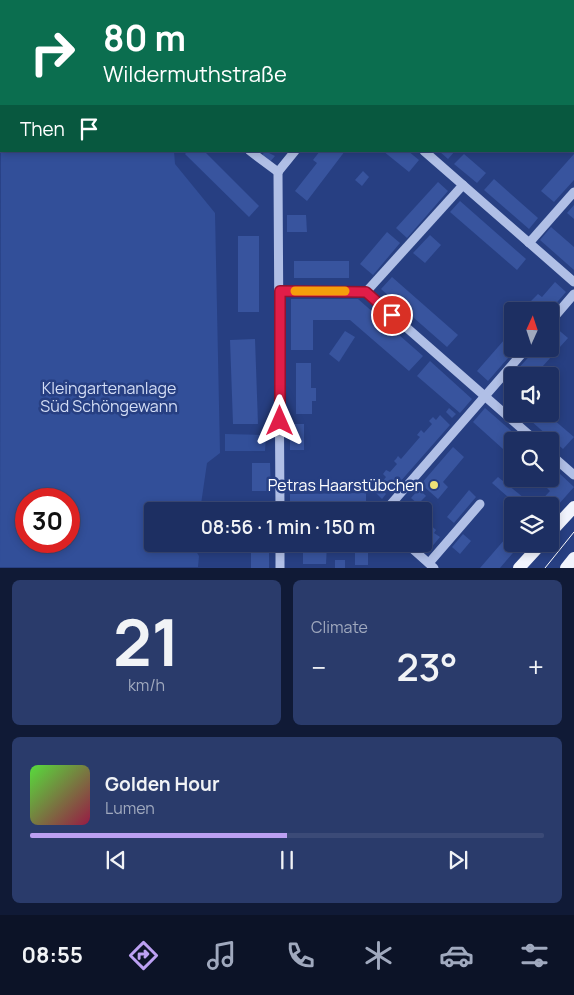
<!DOCTYPE html>
<meta charset="utf-8">
<style>
body{margin:0;font-family:Manrope,sans-serif;background:#2a3b6b;color:#f1f3f6;height:100vh;display:flex;flex-direction:column;font-size:19px;white-space:nowrap}
*{box-sizing:border-box;margin:0}
p{font-size:16px;color:#a0a9be}
.icon{flex:none;width:28px;height:28px;fill:none;stroke:currentColor;stroke-width:2;stroke-linecap:round;stroke-linejoin:round}
.map{position:relative;height:568px;overflow:hidden}
.sheet{display:flex;flex-direction:column;gap:12px;padding:12px;background:#101a36;flex:1}
.sheet>*{flex:none}
.hud{position:absolute;left:0px;top:0px;width:575px;height:152px;box-shadow:0 2px 8px #0003,0 0 0 1px #3b4a77;background:#0b6e4f;color:#fff;overflow:hidden}
.needle{width:32px;rotate:3deg}
.controls{position:absolute;left:504px;top:302px;display:grid;gap:10px}
.controls a{display:grid;place-items:center;width:55px;height:55px;border-radius:5px;background:#1d2f62;box-shadow:0 2px 8px #0003,0 0 0 1px #3b4a77;font-size:25px}
.speed{position:absolute;left:15px;top:488px;display:flex;gap:10px;font-size:25px;font-weight:700;text-align:center}
.speed>*{display:grid;place-content:center;width:65px;height:65px;border-radius:50%;background:#1d2f62;box-shadow:0 2px 8px #0003,0 0 0 1px #3b4a77;line-height:1}
.speed .limit{border:8px solid #d22;background:#fff;color:#111}
.pin{position:absolute;display:grid;place-items:center;width:42px;height:42px;color:#fff;margin:-21px;border:2px solid #fff;border-radius:50%;box-shadow:0 1px 5px #0007}
.me{position:absolute;width:55px;margin:-28px;rotate:0deg;stroke-linejoin:round;filter:drop-shadow(0 0 4px #0008)}
.turn{display:flex;align-items:center;gap:18px;height:105px;padding:0 20px;font-size:22px}
.turn .icon{width:65px;height:65px;stroke-width:2.5}
.turn b{display:block;font-size:35px;line-height:42px}
.then{display:flex;align-items:center;height:48px;padding:0 20px;background:#0003;gap:10px;font-size:19px}
.big{font-size:38px;font-weight:600;line-height:1.1}
.sheet .card{flex:1;display:flex;flex-direction:column;justify-content:center;gap:8px;min-width:0;padding:0 18px;border-radius:8px;background:#2a3b6b}
.sheet .dial{align-items:center;gap:0}
.dial b{font-size:65px;line-height:1}
.song{display:flex;align-items:center;gap:15px}
.cover{width:60px;height:60px;border-radius:8px;background:linear-gradient(135deg,hsl(110 70% 55%),hsl(340 70% 35%))}
.played{height:5px;border-radius:2px;background:linear-gradient(90deg,#bca0f2 50%,#3b4a77 50%)}
.keys{display:flex;justify-content:space-around;direction:ltr}
.heat{display:flex;justify-content:space-between;align-items:center;font-size:28px;direction:ltr}
.sheet .tiles{flex:1;display:grid;gap:12px;grid-template-columns:1fr 1fr}
.card:last-child{grid-column:span 2}
.trip{position:absolute;left:144px;top:502px;width:288px;height:50px;border-radius:5px;background:#1d2f62;box-shadow:0 2px 8px #0003,0 0 0 1px #3b4a77;font-weight:600;line-height:50px;text-align:center}
.tabs{display:flex;height:80px;justify-content:space-around;align-items:center;background:#0c1327;color:#a0a9be}
.tabs .icon{width:35px;height:35px}
.tabs .on{color:#bca0f2}
.tabs b{font-size:22px;color:#f1f3f6}
.map>svg:first-child{display:block}
.green{fill:#324f99;fill-rule:evenodd}
.building{fill:#38549e}
.lines{fill:none;stroke-linecap:round;stroke-linejoin:round}
.minor{stroke:#b0bfe6;stroke-width:9}
.major{stroke:#f1f4fd;stroke-width:12}
.tram{stroke:#fff;stroke-width:1}
.rail-casing{stroke:#fff;stroke-width:5}
.rail{stroke:#273f82;stroke-width:3;stroke-dasharray:9;stroke-linecap:butt}
.route-casing{stroke:#92132f;stroke-width:12}
.route{stroke:#e11d48;stroke-width:9}
.slow{stroke:#f59e0b;stroke-width:9}
.poi-dot{fill:#eee176;stroke:#273f82;stroke-width:2}
.labels{text-anchor:middle;dominant-baseline:central;stroke-width:5;stroke-linejoin:round;paint-order:stroke}
.park-label{font-size:16px;fill:#d3ddf5;stroke:#273f82}
.poi-label{font-size:16px;fill:#fff;stroke:#273f82;text-anchor:end}
</style>
<div class="map">
<svg width="574" height="568" viewBox="0 0 574 568">
<rect width="100%" height="100%" fill="#273f82"/>
<g class="green">
<polygon points="50,0 212,0 49,1"/>
<path d="M 1,73 L 1,151 L 174,151 L 175,164 L 215,213 L 220,453 L 207,463 L 200,511 L 152,511 L 152,544 L 194,544 L 194,548 L 199,556 L 198,567 L 0,567 ZM 26,499 L 69,499 L 69,541 L 26,541 Z"/>
<polygon points="225,434 266,435 265,451 225,451"/>
</g>
<g class="building">
<polygon points="188,151 204,151 259,206 249,217 185,154"/>
<polygon points="265,151 275,156 269,163 261,157"/>
<polygon points="320,151 345,151 307,201 295,191 317,163 313,160"/>
<polygon points="383,151 408,151 419,160 409,172"/>
<polygon points="439,151 455,151 448,159"/>
<polygon points="464,154 486,173 477,183 454,164"/>
<polygon points="574,154 574,180 554,202 541,191"/>
<polygon points="363,171 369,177 362,186 355,180"/>
<polygon points="494,179 538,218 529,229 484,190"/>
<polygon points="438,182 448,191 407,238 396,228"/>
<polygon points="460,201 526,259 517,270 450,212"/>
<polygon points="574,205 574,219 567,213"/>
<polygon points="287,215 306,215 307,232 287,232"/>
<polygon points="551,227 574,247 574,270 540,240"/>
<polygon points="387,232 400,243 373,275 360,264"/>
<polygon points="430,235 441,245 425,263 413,253"/>
<rect x="238" y="236" width="21" height="76"/>
<rect x="294" y="261" width="55" height="17"/>
<polygon points="392,277 458,335 447,347 381,289"/>
<polygon points="555,282 566,292 559,300 549,311 529,311 535,305 531,301 538,294 542,297"/>
<polygon points="291,299 358,299 423,356 409,371 350,320 313,320 313,350 291,350"/>
<polygon points="555,327 568,338 534,376 520,376 515,372 536,349 550,349 550,333"/>
<polygon points="345,331 355,337 339,362 329,354"/>
<polygon points="512,331 512,349 516,349 488,381 477,371"/>
<polygon points="255,339 258,424 233,424 230,340"/>
<polygon points="430,361 472,399 460,413 417,376"/>
<polygon points="296,363 311,363 311,388 316,388 316,401 312,401 312,414 296,414"/>
<polygon points="449,408 456,414 452,418 446,412"/>
<polygon points="485,408 516,435 503,449 473,422"/>
<polygon points="523,414 547,414 574,437 563,449"/>
<polygon points="440,415 450,425 392,491 382,482 386,477 383,474 386,470 390,472 397,464 394,461 396,459 398,456 401,459 420,437 417,435 421,430 424,433 432,424 429,421 433,417 436,420"/>
<rect x="290" y="424" width="14" height="26"/>
<polygon points="453,447 464,457 443,482 448,487 438,499 421,484"/>
<polygon points="252,463 270,463 271,491 252,491"/>
<polygon points="559,473 574,487 550,514 550,506 536,506 550,491 547,488 556,481 554,479"/>
<polygon points="498,477 524,498 517,505 492,483"/>
<polygon points="380,488 386,494 382,499 376,493"/>
<polygon points="419,489 426,496 418,504 411,498"/>
<polygon points="469,490 476,497 454,523 447,517"/>
<polygon points="366,493 366,508 290,508 290,494"/>
<polygon points="265,502 266,511 246,511 245,503"/>
<polygon points="422,522 426,525 428,523 436,530 434,533 440,537 430,549 422,542"/>
<polygon points="512,531 512,544 521,544 512,554 500,568 480,568"/>
<polygon points="463,534 471,541 460,554 452,547"/>
<rect x="251" y="544" width="18" height="24"/>
<polygon points="303,544 327,544 326,564 303,564"/>
<polygon points="345,544 368,544 368,565 355,565 355,549 345,549"/>
<rect x="335" y="560" width="10" height="8"/>
</g>
<g class="lines">
<g class="minor">
<polyline points="338,0 340,1"/>
<polyline points="427,0 428,1"/>
<polyline points="282,1 283,0"/>
<polyline points="250,151 278,172"/>
<polyline points="424,151 574,282"/>
<polyline points="278,172 280,511"/>
<polyline points="278,172 295,151"/>
<polyline points="529,243 574,192"/>
<polyline points="280,291 366,292 536,441"/>
<polyline points="366,292 463,185"/>
<polyline points="550,322 574,294"/>
<polyline points="550,454 574,475"/>
<polyline points="385,511 526,349"/>
<polyline points="407,544 434,568"/>
<polyline points="429,563 480,504"/>
<polyline points="280,568 280,544"/>
</g>
<g class="major">
<polyline points="550,533 574,507"/>
<polyline points="519,568 541,544"/>
<polyline points="566,568 574,558"/>
</g>
<polyline class="tram" points="545,568 574,532"/>
<g class="rail-casing">
<g id="rail">
<polyline points="19,1 20,0"/>
<polyline points="30,1 31,0"/>
<polyline points="40,1 41,0"/>
<polyline points="0,29 1,27"/>
<polyline points="0,45 1,43"/>
<polyline points="0,59 1,57"/>
</g>
</g>
<use href="#rail" class="rail"/>
</g>
<g class="lines">
<g class="route-casing">
<polyline id="route" points="280,421 280,291 366,292 392,315"/>
</g>
<use href="#route" class="route"/>
<polyline class="slow" points="295,291 345,291"/>
</g>
<circle class="poi-dot" cx="434" cy="485" r="5"/>
<g class="labels">
<g class="park-label">
<text x="109" y="388">Kleingartenanlage<tspan x="109" dy="18">Süd Schöngewann</tspan></text>
</g>
<g class="poi-label">
<text x="424" y="485">Petras Haarstübchen</text>
</g>
</g>
</svg>
<div class="controls">
<a><svg class="needle" viewBox="-14 -14 28 28"><path d="M0-13l5 13h-10z" fill="#e53935"/><path d="M0 13l5-13h-10z" fill="#a0a9be"/></svg></a>
<a><svg class="icon" aria-label="sound" viewBox="0 0 24 24"><path d="M4 9h4l5-4v14l-5-4H4zM17 9q2 3 0 6"/></svg></a>
<a><svg class="icon" aria-label="search" viewBox="0 0 24 24"><circle cx="10" cy="10" r="6"/><path d="M15 15l6 6"/></svg></a>
<a><svg class="icon" aria-label="layers" viewBox="0 0 24 24"><path d="M12 4l9 5-9 5-9-5zM3 14l9 5 9-5"/></svg></a>
</div>
<div class="speed"><div class="limit">30</div></div>
<div class="pin" style="left:392px;top:315px;background:#d93025"><svg class="icon" aria-label="arrive" viewBox="0 0 24 24"><path d="M6 21V4h12l-3 4 3 4H6"/></svg></div>
<svg class="me" style="left:280px;top:421px" viewBox="-20 -20 40 40"><path d="M0-17L14 15 0 8-14 15z" fill="#e11d48" stroke="#fff" stroke-width="4"/></svg>
<div class="trip">08:56 · 1 min · 150 m</div>
<div class="hud">
<div class="turn"><svg class="icon" aria-label="right" viewBox="0 0 24 24"><path d="M7 20v-9h11M14 6l5 5-5 5"/></svg><div><b>80 m</b>Wildermuthstraße</div></div>
<div class="then">Then<svg class="icon" aria-label="arrive" viewBox="0 0 24 24"><path d="M6 21V4h12l-3 4 3 4H6"/></svg></div>
</div>
</div>
<section class="sheet">
<div class="tiles">
<div class="card dial"><b>21</b><p>km/h</p></div>
<div class="card"><p>Climate</p>
<div class="heat"><a>−</a><b class="big">23°</b><a>+</a></div>
</div>
<div class="card">
<div class="song"><i class="cover"></i><div><b>Golden Hour</b><p>Lumen</p></div></div>
<div class="played"></div>
<div class="keys"><svg class="icon" aria-label="previous" viewBox="0 0 24 24"><path d="M18 5L8 12l10 7zM5 5v14"/></svg><svg class="icon" aria-label="pause" viewBox="0 0 24 24"><path d="M8 5v14M16 5v14"/></svg><svg class="icon" aria-label="next" viewBox="0 0 24 24"><path d="M6 5l10 7-10 7zM19 5v14"/></svg></div>
</div>
</div>
</section>
<nav class="tabs">
<b>08:55</b>
<svg class="icon on" aria-label="directions" viewBox="0 0 24 24"><path d="M12 3l9 9-9 9-9-9zM9 14v-3h6M13 9l2 2-2 2"/></svg>
<svg class="icon" aria-label="music" viewBox="0 0 24 24"><path d="M9 18V5l10-2v13"/><circle cx="6" cy="18" r="3"/><circle cx="16" cy="16" r="3"/></svg>
<svg class="icon" aria-label="phone" viewBox="0 0 24 24"><path d="M5 4h4l2 5-3 2q2 4 5 5l2-3 5 2v4C11 20 4 13 5 4z"/></svg>
<svg class="icon" aria-label="climate" viewBox="0 0 24 24"><path d="M12 3v18M4 7l16 10M4 17L20 7"/></svg>
<svg class="icon" aria-label="car" viewBox="0 0 24 24"><path d="M5 17H2v-5l4-1 3-4h7l3 4 3 1v5h-3M9 17h6M6 11h13"/><circle cx="7" cy="17" r="2"/><circle cx="17" cy="17" r="2"/></svg>
<svg class="icon" aria-label="filters" viewBox="0 0 24 24"><path d="M4 7h16M4 17h16"/><circle cx="9" cy="7" r="2"/><circle cx="15" cy="17" r="2"/></svg>
</nav>
